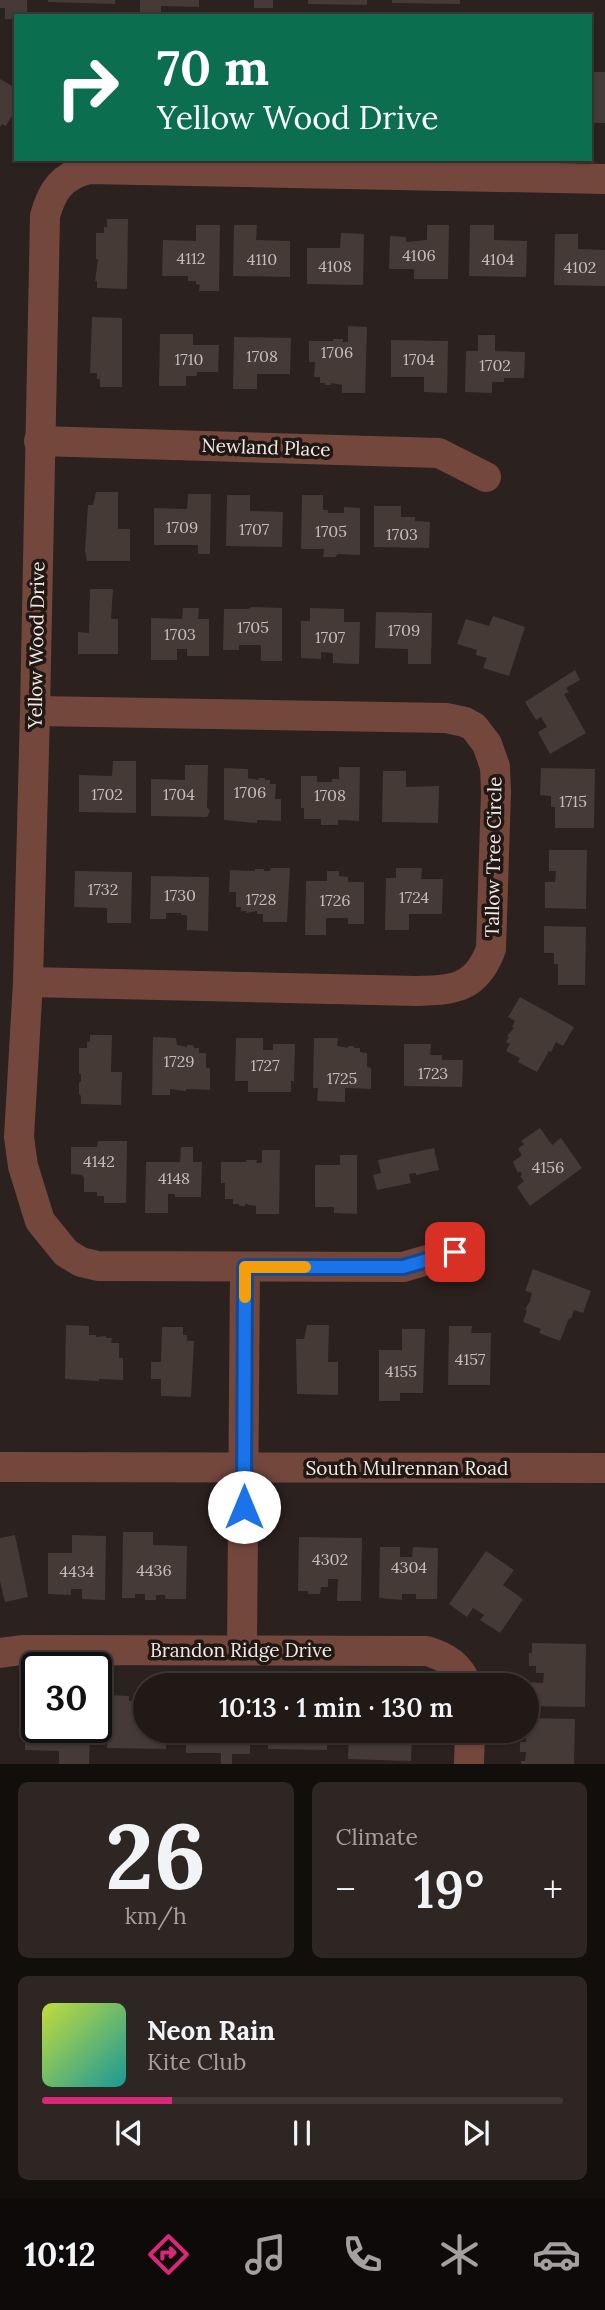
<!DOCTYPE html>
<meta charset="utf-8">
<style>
body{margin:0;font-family:Lora,serif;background:#2d2623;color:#f1f3f6;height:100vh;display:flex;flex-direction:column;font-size:26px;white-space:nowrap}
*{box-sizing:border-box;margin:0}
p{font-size:23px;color:#a2a0a1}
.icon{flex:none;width:38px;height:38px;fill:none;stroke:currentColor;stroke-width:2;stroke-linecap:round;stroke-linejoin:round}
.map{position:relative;height:1764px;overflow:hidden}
.sheet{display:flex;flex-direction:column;gap:18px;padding:18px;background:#120e0c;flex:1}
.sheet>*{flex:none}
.top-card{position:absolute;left:14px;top:14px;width:578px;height:147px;border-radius:0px;box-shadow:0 2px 5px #0004,0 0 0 2px #3d3835;background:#0b6e4f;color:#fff;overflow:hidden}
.speed{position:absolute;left:21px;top:1652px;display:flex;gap:14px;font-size:35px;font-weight:700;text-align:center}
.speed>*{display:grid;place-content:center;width:91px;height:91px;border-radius:50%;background:#201916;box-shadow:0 2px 5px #0004,0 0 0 2px #3d3835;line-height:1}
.speed .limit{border:4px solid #111;border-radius:10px;background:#fff;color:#111}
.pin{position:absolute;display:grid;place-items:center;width:60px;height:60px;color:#fff;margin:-30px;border-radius:14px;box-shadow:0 4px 10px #0006}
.me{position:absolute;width:77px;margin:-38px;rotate:0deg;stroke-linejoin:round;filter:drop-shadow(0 0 5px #0008)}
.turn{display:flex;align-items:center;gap:24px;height:147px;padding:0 28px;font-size:32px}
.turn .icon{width:91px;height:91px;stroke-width:2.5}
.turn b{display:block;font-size:49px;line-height:60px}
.big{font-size:52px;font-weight:600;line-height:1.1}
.sheet .widget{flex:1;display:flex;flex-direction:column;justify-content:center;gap:10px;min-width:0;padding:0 24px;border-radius:10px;background:#2d2623}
.sheet .dial{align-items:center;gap:0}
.dial b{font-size:91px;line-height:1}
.song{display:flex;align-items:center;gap:21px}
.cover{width:84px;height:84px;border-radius:10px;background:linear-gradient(135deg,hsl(70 70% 55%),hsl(180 70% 35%))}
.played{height:7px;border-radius:4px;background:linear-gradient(90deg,#db2777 25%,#3d3835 25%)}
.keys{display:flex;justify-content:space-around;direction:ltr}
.heat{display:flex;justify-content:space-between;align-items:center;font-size:38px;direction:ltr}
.sheet .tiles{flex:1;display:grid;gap:18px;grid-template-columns:1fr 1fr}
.widget:last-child{grid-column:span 2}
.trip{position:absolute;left:133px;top:1673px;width:406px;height:70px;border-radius:35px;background:#201916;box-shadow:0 2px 5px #0004,0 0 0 2px #3d3835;font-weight:600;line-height:70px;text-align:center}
.tabs{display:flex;height:112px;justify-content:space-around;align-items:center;background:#0d0a09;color:#a2a0a1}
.tabs .icon{width:49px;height:49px}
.tabs .current{color:#db2777}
.tabs b{font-size:32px;color:#f1f3f6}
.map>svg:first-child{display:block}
.building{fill:#453a36}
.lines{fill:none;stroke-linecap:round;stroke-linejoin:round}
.minor{stroke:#74473d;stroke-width:30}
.route-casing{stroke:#114b97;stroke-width:18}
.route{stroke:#1a73e8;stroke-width:12}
.slow{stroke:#f59e0b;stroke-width:12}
.labels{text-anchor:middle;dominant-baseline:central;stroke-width:7;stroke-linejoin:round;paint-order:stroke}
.number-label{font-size:16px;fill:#c5bdbb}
.street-label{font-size:19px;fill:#f0e9e7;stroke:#211814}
</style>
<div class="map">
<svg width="605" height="1764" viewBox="0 0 605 1764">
<rect width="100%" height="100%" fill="#2b211e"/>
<g class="building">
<polygon points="0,0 27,0 27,16 16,16 16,19 5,19 5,8 0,8"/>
<polygon points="48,0 115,0 115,4 48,2"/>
<polygon points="140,0 199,0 199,7 161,6 161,16 140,16"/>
<rect x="254" y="0" width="19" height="8"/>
<polygon points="308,0 367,0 367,5 308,4"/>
<polygon points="392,0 460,0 460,4 392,3"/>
<rect x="590" y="72" width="15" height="51"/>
<polygon points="0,79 16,88 16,119 11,117 6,126 2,124 0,127"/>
<polygon points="107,219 128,219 127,289 97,288 97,281 95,281 98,259 96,259 96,233 104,233 104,227 107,227"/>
<polygon points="196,225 220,225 219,291 199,291 200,285 196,284 196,281 188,281 188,276 162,276 163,240 196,241"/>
<polygon points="234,225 257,225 256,240 290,241 290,277 233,276"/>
<polygon points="427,225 449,225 448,279 414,279 414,269 389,269 390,236 406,237 406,242 427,240"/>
<polygon points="470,225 494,225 494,240 527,241 526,277 469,276"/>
<polygon points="341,233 364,234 363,285 307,284 307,248 340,248"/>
<polygon points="555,234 578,234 578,249 605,250 605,286 554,285"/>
<polygon points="92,317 122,318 122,387 100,387 100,379 97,379 97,373 90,373"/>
<polygon points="348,326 367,327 365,393 342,393 342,385 331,383 331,385 325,385 325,383 320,383 320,377 314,377 315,362 309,362 309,341 333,341 333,339 343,339 343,342 348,342"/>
<polygon points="160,334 193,334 193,345 219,345 218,372 197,372 197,376 186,376 186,386 159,386"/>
<polygon points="478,335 495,335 495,351 525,352 524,378 504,378 504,382 492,382 492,393 465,392 466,351 478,351"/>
<polygon points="234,337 291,338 290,374 257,374 257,389 233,389"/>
<polygon points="391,340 448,341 447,393 424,392 424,377 391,377"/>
<polygon points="96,492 118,492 118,529 130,529 130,561 87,561 85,551 88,505 93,505"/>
<polygon points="188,494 211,494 210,554 198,554 198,545 154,545 154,508 187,509"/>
<polygon points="227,495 250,495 250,511 283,512 282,547 226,546"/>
<polygon points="302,495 323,495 323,510 328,510 328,513 344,513 344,507 360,508 360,555 338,554 335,557 323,557 324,549 301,549"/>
<polygon points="374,506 401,506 401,517 415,517 415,521 430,522 429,548 374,547"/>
<polygon points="90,589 113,589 111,619 118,619 118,654 78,654 78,632 89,633"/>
<polygon points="251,607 282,608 282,661 261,661 261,645 239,645 239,650 223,650 224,609 248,609"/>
<polygon points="183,608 199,608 198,619 209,619 209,656 187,656 187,649 177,649 177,660 151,660 151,618 182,619"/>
<polygon points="310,608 344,609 344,622 360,622 359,664 333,663 333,653 321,652 321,659 301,658 301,621 310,621"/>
<polygon points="376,612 432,613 431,664 408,664 408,649 375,648"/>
<polygon points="493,616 525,627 509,676 483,668 487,658 476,655 477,650 457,644 466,619 489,626"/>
<polygon points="575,670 580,680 566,688 569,692 564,694 586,733 550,754 538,732 547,727 541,717 536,720 525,702"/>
<polygon points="113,761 136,761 136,813 79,812 79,775 112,776"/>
<polygon points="185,765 208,765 207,807 210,811 207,817 151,816 151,779 185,780"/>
<polygon points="339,767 360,767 359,821 338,820 338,825 321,825 321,819 304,819 304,808 301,808 301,776 317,776 317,782 332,782 332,779 339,779"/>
<polygon points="224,768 248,769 248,778 258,780 259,778 265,778 265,780 270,780 270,784 276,784 275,799 281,799 281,821 257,820 257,823 224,820"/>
<polygon points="541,768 595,769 594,828 555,828 555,807 551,807 551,796 540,795"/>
<polygon points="383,771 406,771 406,787 439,786 438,823 382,822"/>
<polygon points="549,850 587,850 586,909 545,908 545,882 555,882 556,871 549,871"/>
<polygon points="271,868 290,868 287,922 263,922 263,914 257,914 257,911 246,913 246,911 241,911 241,907 236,907 236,892 229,892 230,870 255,871 255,869 264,869 264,871 270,871"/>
<polygon points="396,868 422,868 421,879 443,879 442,914 409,914 409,930 385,930 386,878 396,878"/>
<polygon points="75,871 132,872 131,923 107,923 107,908 74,907"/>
<polygon points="327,871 339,871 339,876 348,877 348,882 364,882 364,924 348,924 348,918 326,918 326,935 305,935 306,881 327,881"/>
<polygon points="151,876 209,877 208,931 187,930 187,915 181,915 181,913 166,913 166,919 150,919"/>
<polygon points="544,926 586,927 585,985 558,985 558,964 554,964 554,953 544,953"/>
<polygon points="520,997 574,1027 563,1046 556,1042 551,1052 549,1051 537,1072 518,1062 520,1058 506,1051 510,1044 506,1042 509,1037 507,1036 514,1028 512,1027 515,1021 508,1017"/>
<polygon points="90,1035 112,1035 111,1072 122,1072 121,1105 81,1104 81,1096 79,1094 79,1083 81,1081 81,1074 79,1074 79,1048 87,1048 87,1042 90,1042"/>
<polygon points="153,1037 176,1038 177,1045 187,1047 187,1045 193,1045 194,1048 199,1048 199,1053 206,1053 206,1068 210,1068 210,1090 186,1089 186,1091 170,1089 170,1095 152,1095"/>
<polygon points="236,1038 263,1038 263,1050 273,1050 273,1044 295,1044 294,1081 291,1081 291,1092 248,1092 248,1081 235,1081"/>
<polygon points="314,1038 338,1038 337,1046 348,1048 348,1046 354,1046 354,1048 360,1048 360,1052 367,1053 367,1067 371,1068 371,1089 345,1088 345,1102 317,1101 318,1088 313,1088"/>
<polygon points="404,1044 431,1044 430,1055 442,1055 442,1060 463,1060 462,1087 404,1086"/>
<polygon points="540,1128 552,1145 561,1138 582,1168 530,1206 517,1187 524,1181 520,1176 522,1175 520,1171 518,1173 513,1162 522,1155 518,1149 524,1144 521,1141"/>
<polygon points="98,1141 127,1141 126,1203 104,1203 104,1196 97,1196 97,1192 84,1192 84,1178 82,1175 71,1174 71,1147 97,1147"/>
<polygon points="181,1147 193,1147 193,1162 202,1162 201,1197 175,1197 175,1194 168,1194 168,1213 145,1213 146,1162 180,1162"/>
<polygon points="434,1148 439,1170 416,1175 416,1173 409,1174 411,1183 377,1190 373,1175 381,1173 378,1160"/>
<polygon points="262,1150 280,1150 279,1214 256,1214 256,1206 245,1204 245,1206 239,1206 239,1204 233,1204 233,1199 225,1199 225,1183 221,1183 221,1162 246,1162 246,1160 257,1160 256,1163 262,1163"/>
<polygon points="340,1155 357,1155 357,1214 334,1213 334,1207 315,1207 315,1165 340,1165"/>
<polygon points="533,1269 591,1291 583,1313 574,1310 571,1319 569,1318 560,1341 539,1333 541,1329 523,1322 527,1310 525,1309 531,1300 530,1299 532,1293 525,1291"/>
<polygon points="66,1325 89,1326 89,1335 96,1335 96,1337 106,1336 106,1338 112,1338 111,1343 119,1343 119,1358 123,1358 123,1380 99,1379 99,1381 65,1379"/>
<polygon points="307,1325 329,1325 328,1362 338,1362 338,1395 297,1394 296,1339 304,1339"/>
<polygon points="449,1326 472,1326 471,1333 491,1333 490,1385 448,1385"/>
<polygon points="162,1327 183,1327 183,1335 187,1335 187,1341 194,1341 191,1397 161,1396 161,1379 151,1379 151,1362 161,1362"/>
<polygon points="402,1329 425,1329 423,1393 400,1393 400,1401 379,1401 379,1350 402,1350"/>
<polygon points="123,1532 153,1532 153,1545 187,1546 186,1599 165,1599 165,1595 156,1595 156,1600 145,1600 145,1594 135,1594 135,1598 122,1598"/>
<polygon points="15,1535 28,1597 5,1602 0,1581 0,1538"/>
<polygon points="72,1535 106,1536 105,1600 82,1599 82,1589 71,1589 71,1595 48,1594 48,1553 72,1553"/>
<polygon points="299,1537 362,1538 361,1601 337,1601 338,1579 328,1579 328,1587 321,1587 320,1594 308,1594 308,1591 298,1591"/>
<polygon points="380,1547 400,1547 400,1557 412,1557 413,1547 438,1548 437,1599 416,1599 416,1594 402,1594 402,1600 379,1598"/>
<polygon points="486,1551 514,1570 503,1585 523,1599 500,1633 480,1620 484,1615 473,1608 467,1617 449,1604"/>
<polygon points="532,1643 586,1644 585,1707 527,1706 527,1685 522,1685 522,1682 543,1683 544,1673 536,1673 536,1666 529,1666 529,1653 532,1653"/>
<polygon points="108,1695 129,1696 129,1701 145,1701 145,1731 166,1731 166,1749 107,1748"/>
<polygon points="26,1697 37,1697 37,1727 90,1727 89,1764 59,1764 59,1751 25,1750"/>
<polygon points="527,1718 575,1719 574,1764 521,1764 521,1761 525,1761 526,1752 520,1752 520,1742 526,1742"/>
<polygon points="186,1731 250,1731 250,1754 232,1754 232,1764 221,1764 221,1753 186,1753"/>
<polygon points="268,1731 327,1731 327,1750 268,1749"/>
<polygon points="349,1731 412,1731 411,1761 348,1759"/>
</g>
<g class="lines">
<g class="minor">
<polyline points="39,441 439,453 486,477"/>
<path d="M 28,982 L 416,991 C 454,990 476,989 491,949 L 496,792 L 495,767 L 487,744 L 474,727 L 465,722 L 446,718 L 35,711"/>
<path d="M 455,1252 L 403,1267 L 98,1266 L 81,1262 L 66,1253 L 40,1221 L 23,1166 L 19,1137 L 28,982 L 35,711 L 45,216 C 52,190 62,176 89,169 L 605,179"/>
<polyline points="0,1467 605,1468"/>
<polyline points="242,1650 245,1267"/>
<path d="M 0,1653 L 22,1650 L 427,1651 C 447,1657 460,1666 467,1685"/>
<polyline points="469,1764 470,1731"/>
</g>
</g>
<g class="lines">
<g class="route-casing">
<polyline id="route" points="244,1507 245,1267 403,1267 455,1252"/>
</g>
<use href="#route" class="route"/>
<polyline class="slow" points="245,1297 245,1267 305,1267"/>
</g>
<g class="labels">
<g class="number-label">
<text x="419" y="255">4106</text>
<text x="191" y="258">4112</text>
<text x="262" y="259">4110</text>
<text x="498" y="259">4104</text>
<text x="335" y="266">4108</text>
<text x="580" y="267">4102</text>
<text x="337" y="352">1706</text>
<text x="262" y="356">1708</text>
<text x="189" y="359">1710</text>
<text x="419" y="359">1704</text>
<text x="495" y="365">1702</text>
<text x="182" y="527">1709</text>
<text x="254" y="529">1707</text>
<text x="331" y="531">1705</text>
<text x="402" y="534">1703</text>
<text x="253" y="627">1705</text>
<text x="404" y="630">1709</text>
<text x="180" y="634">1703</text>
<text x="330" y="637">1707</text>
<text x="250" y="792">1706</text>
<text x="107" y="794">1702</text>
<text x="179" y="794">1704</text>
<text x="330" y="795">1708</text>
<text x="573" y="801">1715</text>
<text x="103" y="889">1732</text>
<text x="180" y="895">1730</text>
<text x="414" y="897">1724</text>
<text x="261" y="899">1728</text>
<text x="335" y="900">1726</text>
<text x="179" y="1061">1729</text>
<text x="265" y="1065">1727</text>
<text x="433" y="1073">1723</text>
<text x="342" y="1078">1725</text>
<text x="99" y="1161">4142</text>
<text x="548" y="1167">4156</text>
<text x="174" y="1178">4148</text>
<text x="470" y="1359">4157</text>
<text x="401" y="1371">4155</text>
<text x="330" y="1559">4302</text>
<text x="409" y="1567">4304</text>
<text x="154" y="1570">4436</text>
<text x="77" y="1571">4434</text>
</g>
<g class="street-label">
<text transform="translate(266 447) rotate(2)">Newland Place</text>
<text transform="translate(36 645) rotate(-89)">Yellow Wood Drive</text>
<text transform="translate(493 857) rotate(-89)">Tallow Tree Circle</text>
<text x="407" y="1468">South Mulrennan Road</text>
<text x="241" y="1650">Brandon Ridge Drive</text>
</g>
</g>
</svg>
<div class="speed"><div class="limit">30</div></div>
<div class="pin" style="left:455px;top:1252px;background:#d93025"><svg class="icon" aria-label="arrive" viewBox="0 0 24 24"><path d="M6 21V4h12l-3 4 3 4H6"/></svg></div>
<svg class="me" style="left:244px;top:1507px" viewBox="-20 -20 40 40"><circle r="19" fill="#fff"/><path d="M0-13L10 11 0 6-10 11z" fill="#1a73e8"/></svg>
<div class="trip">10:13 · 1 min · 130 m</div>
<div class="top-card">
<div class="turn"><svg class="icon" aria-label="right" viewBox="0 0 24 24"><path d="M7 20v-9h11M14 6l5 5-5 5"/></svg><div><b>70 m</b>Yellow Wood Drive</div></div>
</div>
</div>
<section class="sheet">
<div class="tiles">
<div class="widget dial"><b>26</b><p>km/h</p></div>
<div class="widget"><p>Climate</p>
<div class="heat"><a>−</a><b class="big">19°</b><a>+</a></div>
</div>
<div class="widget">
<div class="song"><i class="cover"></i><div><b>Neon Rain</b><p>Kite Club</p></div></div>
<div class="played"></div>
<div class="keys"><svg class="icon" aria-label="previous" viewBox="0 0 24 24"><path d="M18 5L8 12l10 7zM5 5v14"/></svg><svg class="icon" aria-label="pause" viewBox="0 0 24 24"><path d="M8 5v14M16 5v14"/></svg><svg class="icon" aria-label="next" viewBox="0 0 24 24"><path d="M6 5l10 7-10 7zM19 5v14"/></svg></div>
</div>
</div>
</section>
<nav class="tabs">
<b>10:12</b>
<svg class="icon current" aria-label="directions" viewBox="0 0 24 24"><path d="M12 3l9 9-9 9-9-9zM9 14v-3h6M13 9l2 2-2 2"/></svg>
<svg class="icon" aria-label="music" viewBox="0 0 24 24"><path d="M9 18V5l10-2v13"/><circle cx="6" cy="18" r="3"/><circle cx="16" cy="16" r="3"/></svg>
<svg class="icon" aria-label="phone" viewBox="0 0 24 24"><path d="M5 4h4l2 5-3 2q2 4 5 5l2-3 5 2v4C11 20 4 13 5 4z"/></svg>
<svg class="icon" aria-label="climate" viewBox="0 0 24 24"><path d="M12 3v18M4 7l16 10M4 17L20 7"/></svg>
<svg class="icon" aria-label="car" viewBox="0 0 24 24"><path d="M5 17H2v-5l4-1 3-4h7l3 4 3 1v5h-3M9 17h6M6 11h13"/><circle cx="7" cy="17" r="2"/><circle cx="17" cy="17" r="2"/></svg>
</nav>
